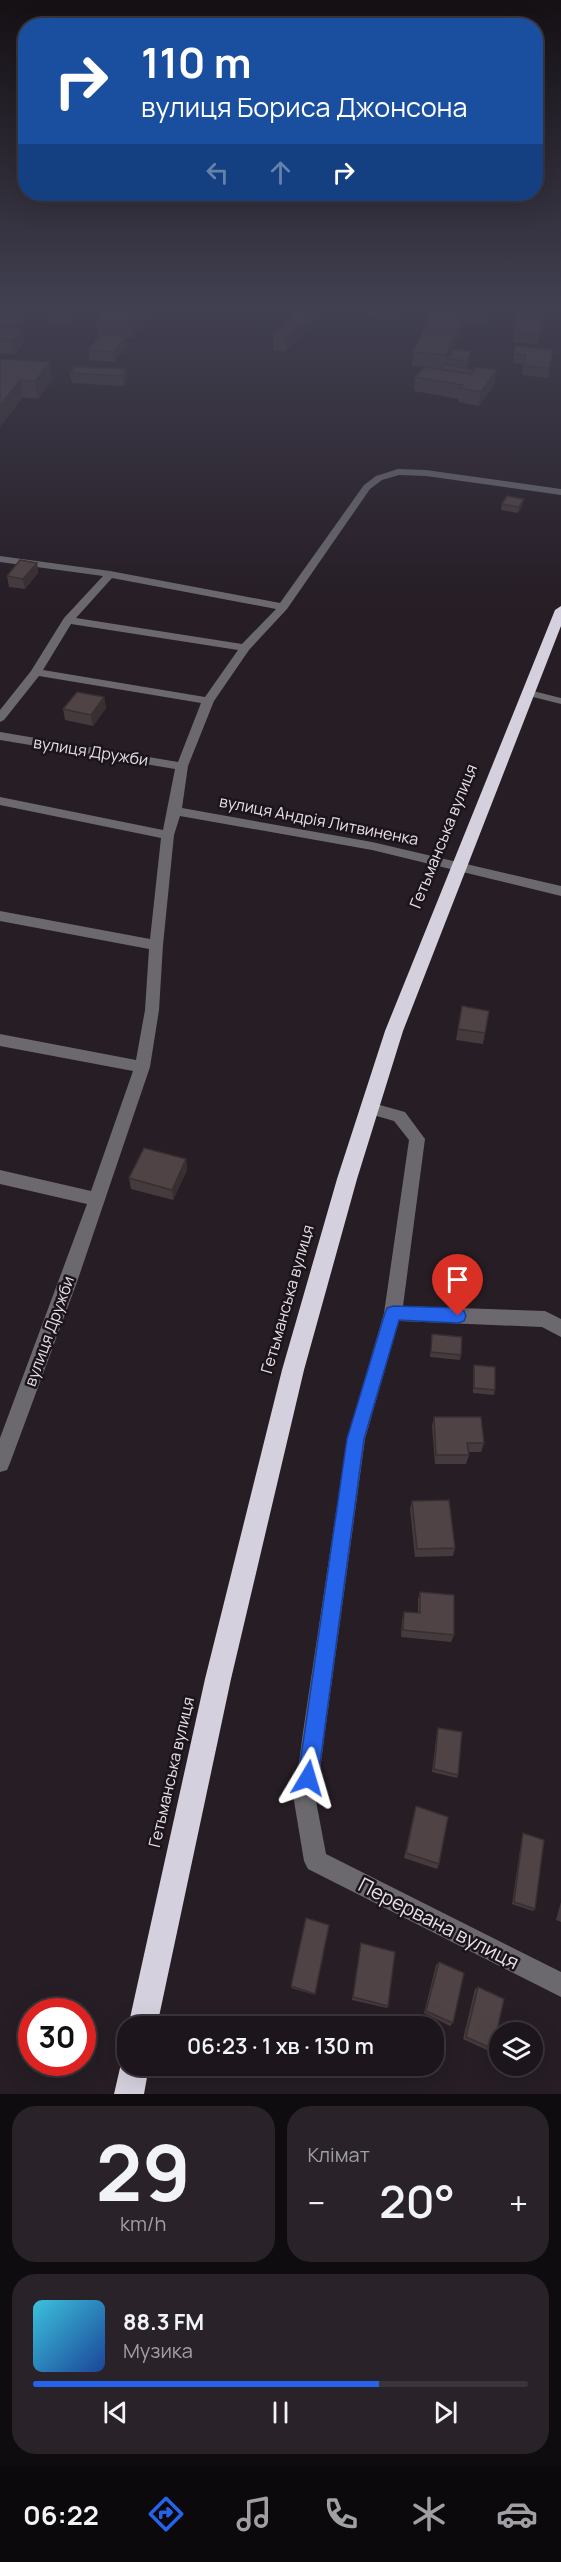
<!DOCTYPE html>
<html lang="uk">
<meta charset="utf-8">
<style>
body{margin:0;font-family:Manrope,sans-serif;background:#292329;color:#f1f3f6;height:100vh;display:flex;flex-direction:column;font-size:22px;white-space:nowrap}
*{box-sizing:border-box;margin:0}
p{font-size:20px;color:#a09fa3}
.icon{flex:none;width:33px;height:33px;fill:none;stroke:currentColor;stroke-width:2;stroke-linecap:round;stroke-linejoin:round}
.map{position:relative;height:2094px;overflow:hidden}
.sheet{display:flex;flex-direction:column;gap:12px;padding:12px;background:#0f0c0f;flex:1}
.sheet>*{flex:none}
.banner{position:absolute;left:18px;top:18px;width:525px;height:183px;border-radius:24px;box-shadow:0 6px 24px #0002,0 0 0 2px #3a353b;background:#1a4fa0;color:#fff;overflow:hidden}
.tools{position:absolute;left:489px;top:2022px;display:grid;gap:12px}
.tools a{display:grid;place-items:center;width:54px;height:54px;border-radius:50%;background:#1c161c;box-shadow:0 6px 24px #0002,0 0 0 2px #3a353b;font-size:30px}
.speed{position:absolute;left:18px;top:1998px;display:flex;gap:12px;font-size:30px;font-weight:700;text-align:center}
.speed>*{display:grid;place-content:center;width:78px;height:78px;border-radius:50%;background:#1c161c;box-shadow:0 6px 24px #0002,0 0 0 2px #3a353b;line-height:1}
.speed .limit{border:9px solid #d22;background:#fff;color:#111}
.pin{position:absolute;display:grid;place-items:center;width:51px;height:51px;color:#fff;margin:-62px -26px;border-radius:50% 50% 50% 0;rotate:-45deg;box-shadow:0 0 6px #0007}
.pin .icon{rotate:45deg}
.me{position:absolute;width:66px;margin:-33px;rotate:7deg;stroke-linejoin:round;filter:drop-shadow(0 0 4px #0008)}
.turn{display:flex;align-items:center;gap:21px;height:126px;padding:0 24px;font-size:27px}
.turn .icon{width:78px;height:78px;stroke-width:2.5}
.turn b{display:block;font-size:42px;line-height:51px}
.lanes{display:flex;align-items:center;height:57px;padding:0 24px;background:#0003;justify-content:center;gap:30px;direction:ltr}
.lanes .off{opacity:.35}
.big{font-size:45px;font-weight:600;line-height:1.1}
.sheet .card{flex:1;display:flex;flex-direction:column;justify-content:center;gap:9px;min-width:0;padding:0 21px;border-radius:24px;background:#292329}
.sheet .dial{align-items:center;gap:0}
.dial b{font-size:78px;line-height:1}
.song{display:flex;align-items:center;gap:18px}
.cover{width:72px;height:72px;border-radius:9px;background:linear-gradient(135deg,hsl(190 70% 55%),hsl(220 70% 35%))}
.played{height:6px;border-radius:3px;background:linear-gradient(90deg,#2563eb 70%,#3a353b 70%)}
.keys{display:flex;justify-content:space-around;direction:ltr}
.heat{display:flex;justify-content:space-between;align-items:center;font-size:33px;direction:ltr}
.sheet .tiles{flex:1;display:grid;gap:12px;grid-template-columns:1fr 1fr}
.card:last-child{grid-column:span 2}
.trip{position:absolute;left:117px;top:2016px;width:327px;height:60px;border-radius:24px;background:#1c161c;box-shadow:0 6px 24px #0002,0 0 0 2px #3a353b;font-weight:600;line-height:60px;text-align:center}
.dock{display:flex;height:96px;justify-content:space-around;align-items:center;background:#0b090b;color:#a09fa3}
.dock .icon{width:42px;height:42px}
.dock .active{color:#2563eb}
.dock b{font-size:27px;color:#f1f3f6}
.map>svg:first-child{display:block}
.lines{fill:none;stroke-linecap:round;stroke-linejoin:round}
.minor{fill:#6b696e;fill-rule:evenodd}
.highway{fill:#d4d0dd;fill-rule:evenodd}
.wall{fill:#453a3c}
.shaded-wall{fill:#382f31}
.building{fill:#504346;stroke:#382f31;stroke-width:1.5}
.route{fill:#2563eb;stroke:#184099;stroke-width:1.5}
.labels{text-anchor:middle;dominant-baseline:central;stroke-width:5;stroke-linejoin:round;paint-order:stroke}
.street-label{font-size:16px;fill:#e7e1e6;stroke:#1c141b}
.near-street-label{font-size:20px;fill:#e7e1e6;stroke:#1c141b}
</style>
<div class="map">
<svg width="561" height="2094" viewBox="0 0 561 2094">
<rect width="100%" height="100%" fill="#261d25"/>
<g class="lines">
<g class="minor">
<path d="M 398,469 L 426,470 L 561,489 L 561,495 L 426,476 L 399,475 L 382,480 L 370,489 L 287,609 L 249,650 L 214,701 L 188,766 L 182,808 L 372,842 L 561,886 L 561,896 L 372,850 L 180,816 L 174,835 L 163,945 L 159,1010 L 150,1067 L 77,1282 L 10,1463 L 7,1470 L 0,1472 L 0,1438 L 87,1204 L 0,1184 L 0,1170 L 91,1191 L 133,1071 L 0,1046 L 0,1034 L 136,1060 L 145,1010 L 149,949 L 0,921 L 0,911 L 150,939 L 161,838 L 0,805 L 0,797 L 163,830 L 175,769 L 0,740 L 0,732 L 178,762 L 201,703 L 39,676 L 4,720 L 0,722 L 0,710 L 31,671 L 64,618 L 103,576 L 0,562 L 0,556 L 110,571 L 280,603 L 364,485 L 376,476 ZM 112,578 L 276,609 L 242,644 L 76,618 ZM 71,624 L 238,650 L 205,697 L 43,670 Z"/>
<polygon points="529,690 561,698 561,704 525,695 523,693"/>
<polygon points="369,1102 405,1112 425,1139 403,1306 545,1311 561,1319 561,1337 542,1327 399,1321 365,1439 325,1732 316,1801 326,1854 561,1972 561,1997 308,1869 304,1861 294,1801 303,1732 347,1439 384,1313 409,1140 394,1121 363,1112 361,1108 363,1104"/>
</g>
<g class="highway">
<polygon points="561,606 561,626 403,1031 357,1179 304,1370 231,1679 157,2026 128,2027 205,1679 282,1370 337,1179 385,1031 555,610"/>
<polygon points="128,2054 128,2066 149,2066 144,2094 114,2094 123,2055"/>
</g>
</g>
<g class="wall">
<polygon points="0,310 31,310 16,327 0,326"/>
<polygon points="51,310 79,310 67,325 48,324 47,314"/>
<polygon points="97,310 153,310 133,338 126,338 127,345 115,362 89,360 88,350 99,336 98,335 96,319 102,311 97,311"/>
<polygon points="366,310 404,310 394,321 366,316"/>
<polygon points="465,310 504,310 504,311 492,310 486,325 464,323"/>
<polygon points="523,310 549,310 548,314 543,314 538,344 513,342 518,312 523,312"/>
<polygon points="464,313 463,326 453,349 471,351 469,365 468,368 495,384 479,406 459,402 459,399 414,391 415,377 424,367 412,366 413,352"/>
<polygon points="0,327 22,329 24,343 14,354 0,353"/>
<polygon points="273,336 300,336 286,352 273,350"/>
<polygon points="553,350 548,378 522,375 523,364 513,363 514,354"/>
<polygon points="0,359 50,362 52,380 38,399 23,397 0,427"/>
<polygon points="126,369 127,379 123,386 72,383 70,373"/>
<polygon points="502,504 523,504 518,513 501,510"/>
<polygon points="37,563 38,573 25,589 9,587 7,576"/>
<polygon points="104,697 106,708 93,726 65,720 63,709"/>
<polygon points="462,1006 489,1011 483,1044 456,1040"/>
<polygon points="186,1159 187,1170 173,1200 131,1189 129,1178"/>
<polygon points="432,1334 461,1355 460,1360 430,1357"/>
<polygon points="474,1365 495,1390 494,1395 473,1393 473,1370"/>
<polygon points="434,1417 484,1443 481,1452 468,1452 469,1455 466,1464 435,1464 432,1426"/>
<polygon points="412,1501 455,1548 453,1556 415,1557 410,1509"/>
<polygon points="420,1592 454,1635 451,1642 401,1637 402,1620 404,1612 418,1613 418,1599"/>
<polygon points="438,1728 458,1775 457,1778 432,1772 437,1731"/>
<polygon points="416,1806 439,1864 437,1869 404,1858 414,1812"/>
<polygon points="523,1833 535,1909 533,1911 512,1904 522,1836"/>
<polygon points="561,1902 561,1922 556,1920"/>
<polygon points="306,1918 329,1925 315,1995 291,1988"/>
<polygon points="361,1943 388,2006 387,2008 352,2000"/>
<polygon points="439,1962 453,2023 450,2026 424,2013 436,1965"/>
<polygon points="478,1987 493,2049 489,2051 463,2039 475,1989"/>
</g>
<g class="shaded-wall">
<polygon points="13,310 31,310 16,327"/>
<polygon points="71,310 79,310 67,325 66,316"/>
<polygon points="140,310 153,310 133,338 131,322"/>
<polygon points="311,310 323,310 286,352 286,338"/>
<polygon points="394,310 404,310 394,321"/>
<polygon points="489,310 492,310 491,311 486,325"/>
<polygon points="464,313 463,326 445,369 446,355"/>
<polygon points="22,329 24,343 14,354 12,340"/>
<polygon points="126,336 127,345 115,362 114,352"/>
<polygon points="471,351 469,365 465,374 467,361"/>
<polygon points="50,362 52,380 38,399 35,381"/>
<polygon points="126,369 127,379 123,386 123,376"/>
<polygon points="497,370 495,384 479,406 481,392"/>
<polygon points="20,380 23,397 0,427 0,406"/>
<polygon points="524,499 523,504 518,513 519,507"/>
<polygon points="37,563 38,573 25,589 23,579"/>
<polygon points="104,697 106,708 93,726 91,715"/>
<polygon points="186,1159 187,1170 173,1200 172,1190"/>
</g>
<g class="building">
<polygon points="51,310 71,310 66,316 47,314"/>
<polygon points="103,310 140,310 131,322 96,319"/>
<polygon points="297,310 311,310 286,338 273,336"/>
<polygon points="433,310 464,313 446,355 413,352"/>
<polygon points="465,310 489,310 488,312"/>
<polygon points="518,312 543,313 540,334 514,332"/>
<polygon points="0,327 22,329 12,340 0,340"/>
<polygon points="101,334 126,336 114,352 88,350"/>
<polygon points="516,346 553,350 549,368 523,366 526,355 514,354"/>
<polygon points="453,349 471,351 467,361 449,359"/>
<polygon points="0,359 50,362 35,381 20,380 0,406"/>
<polygon points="444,364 475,370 471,374 440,369"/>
<polygon points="74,367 126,369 123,376 70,373"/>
<polygon points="424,367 471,374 476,367 497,370 481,392 460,388 463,385 415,377"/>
<polygon points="507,496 524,499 519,507 502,504"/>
<polygon points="20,560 37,563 23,579 7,576"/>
<polygon points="77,692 104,697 91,715 63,709"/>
<polygon points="462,1006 489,1011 485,1033 458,1029"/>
<polygon points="144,1148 186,1159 172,1190 129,1178"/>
<polygon points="432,1334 462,1337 461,1355 431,1352"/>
<polygon points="474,1365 495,1367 495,1390 474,1388"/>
<polygon points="434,1417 481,1417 484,1443 467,1443 469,1455 436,1455"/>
<polygon points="449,1500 455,1548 417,1549 412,1501"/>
<polygon points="420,1592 454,1595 454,1635 403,1630 404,1612 420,1613"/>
<polygon points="438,1728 462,1732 458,1775 434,1769"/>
<polygon points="416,1806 448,1817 439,1864 406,1853"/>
<polygon points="523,1833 544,1840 535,1909 514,1902"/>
<polygon points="306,1918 329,1925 315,1994 291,1986"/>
<polygon points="361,1943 395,1952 388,2006 353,1997"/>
<polygon points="439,1962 464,1973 453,2023 426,2011"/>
<polygon points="478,1987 504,1999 493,2049 466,2037"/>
</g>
<linearGradient id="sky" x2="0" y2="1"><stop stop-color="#151014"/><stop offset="0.51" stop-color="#414051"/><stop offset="1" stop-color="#414051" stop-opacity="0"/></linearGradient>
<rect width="561" height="603" fill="url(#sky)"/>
<polygon class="route" points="393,1306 458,1308 464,1311 466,1316 464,1321 458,1323 399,1320 364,1439 318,1778 315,1785 308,1788 301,1785 298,1778 347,1439 385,1313 387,1308"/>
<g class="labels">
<g class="street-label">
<text transform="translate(91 751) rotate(9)">вулиця Дружби</text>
<text transform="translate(319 820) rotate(11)">вулиця Андрія Литвиненка</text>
<text transform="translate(443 836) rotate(-68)">Гетьманська вулиця</text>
<text transform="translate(287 1299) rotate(-74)">Гетьманська вулиця</text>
<text transform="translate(49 1331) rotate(-70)">вулиця Дружби</text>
<text transform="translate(171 1772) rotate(-77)">Гетьманська вулиця</text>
</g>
<g class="near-street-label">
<text transform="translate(439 1923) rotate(27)">Перервана вулиця</text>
</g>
</g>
</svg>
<div class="tools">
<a><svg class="icon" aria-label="layers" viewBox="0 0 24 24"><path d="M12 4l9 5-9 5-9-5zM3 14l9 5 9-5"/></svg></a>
</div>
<div class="speed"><div class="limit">30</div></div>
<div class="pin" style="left:458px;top:1316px;background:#d93025"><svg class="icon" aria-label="arrive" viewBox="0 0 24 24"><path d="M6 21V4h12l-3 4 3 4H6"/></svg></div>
<svg class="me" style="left:308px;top:1778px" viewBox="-20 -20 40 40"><path d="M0-17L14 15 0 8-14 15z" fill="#2563eb" stroke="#fff" stroke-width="4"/></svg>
<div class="trip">06:23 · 1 хв · 130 m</div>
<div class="banner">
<div class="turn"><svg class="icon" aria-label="right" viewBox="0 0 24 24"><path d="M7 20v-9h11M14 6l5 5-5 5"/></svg><div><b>110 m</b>вулиця Бориса Джонсона</div></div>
<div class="lanes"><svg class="icon off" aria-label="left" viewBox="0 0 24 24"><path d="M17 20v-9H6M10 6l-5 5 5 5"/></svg><svg class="icon off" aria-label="ahead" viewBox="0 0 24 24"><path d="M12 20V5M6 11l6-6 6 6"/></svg><svg class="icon" aria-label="right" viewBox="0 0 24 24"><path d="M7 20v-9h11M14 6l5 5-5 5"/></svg></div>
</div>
</div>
<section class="sheet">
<div class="tiles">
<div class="card dial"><b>29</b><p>km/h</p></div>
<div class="card"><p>Клімат</p>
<div class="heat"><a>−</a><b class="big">20°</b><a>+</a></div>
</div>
<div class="card">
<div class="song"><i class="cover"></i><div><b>88.3 FM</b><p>Музика</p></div></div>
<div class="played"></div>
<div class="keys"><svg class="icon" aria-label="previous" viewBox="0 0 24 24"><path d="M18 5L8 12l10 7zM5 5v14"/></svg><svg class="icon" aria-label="pause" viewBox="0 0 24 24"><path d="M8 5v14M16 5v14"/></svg><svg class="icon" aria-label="next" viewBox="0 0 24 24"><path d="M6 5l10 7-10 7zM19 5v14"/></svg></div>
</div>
</div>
</section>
<nav class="dock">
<b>06:22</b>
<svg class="icon active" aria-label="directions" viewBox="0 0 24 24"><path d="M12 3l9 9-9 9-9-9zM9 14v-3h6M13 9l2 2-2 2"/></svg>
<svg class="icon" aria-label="music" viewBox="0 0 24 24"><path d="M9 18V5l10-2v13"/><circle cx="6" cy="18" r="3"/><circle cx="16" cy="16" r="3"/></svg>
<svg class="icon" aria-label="phone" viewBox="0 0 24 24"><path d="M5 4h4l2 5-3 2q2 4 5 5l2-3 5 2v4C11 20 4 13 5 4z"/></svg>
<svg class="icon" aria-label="climate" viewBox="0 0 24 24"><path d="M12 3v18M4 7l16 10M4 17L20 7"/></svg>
<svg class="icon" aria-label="car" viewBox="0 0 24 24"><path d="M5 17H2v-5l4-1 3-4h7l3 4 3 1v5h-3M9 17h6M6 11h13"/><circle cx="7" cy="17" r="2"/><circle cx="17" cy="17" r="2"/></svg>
</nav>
